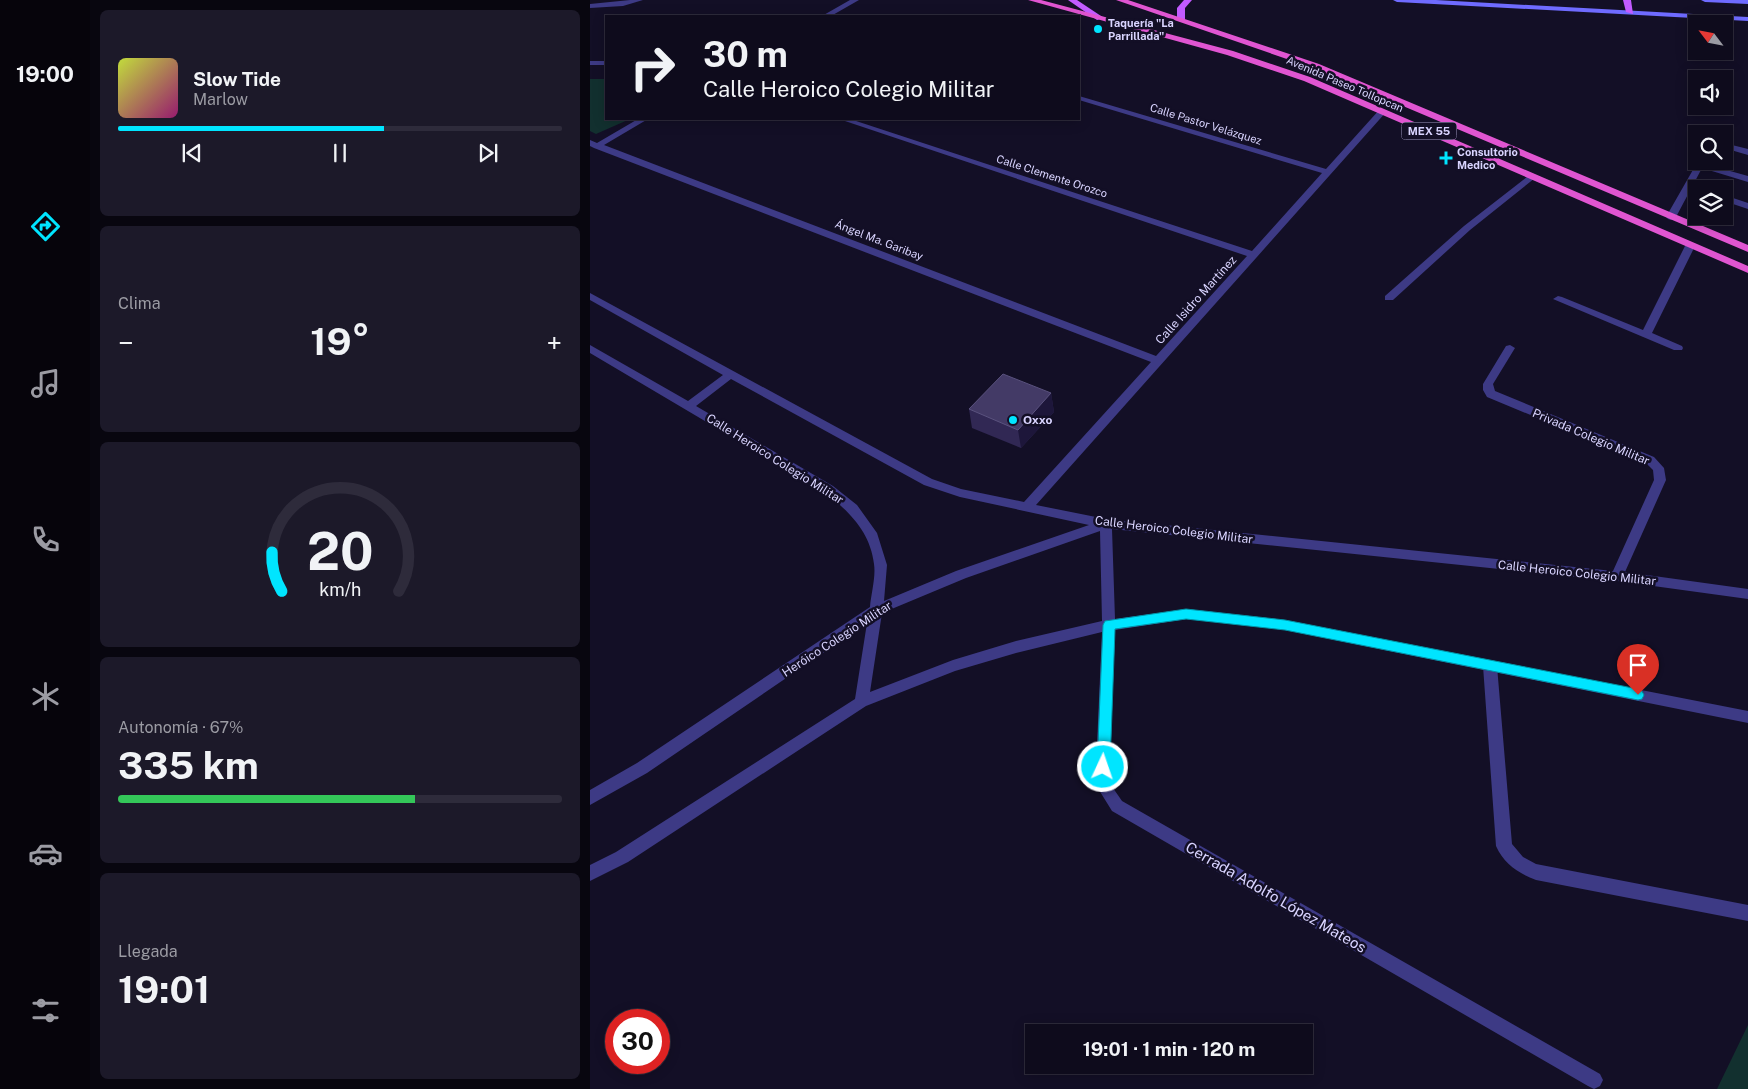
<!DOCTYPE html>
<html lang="es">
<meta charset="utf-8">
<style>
body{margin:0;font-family:"Public Sans",sans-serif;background:#1c1929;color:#f1f3f6;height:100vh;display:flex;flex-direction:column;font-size:19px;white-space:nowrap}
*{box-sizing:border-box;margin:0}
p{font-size:16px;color:#9b9ba3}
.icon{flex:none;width:28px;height:28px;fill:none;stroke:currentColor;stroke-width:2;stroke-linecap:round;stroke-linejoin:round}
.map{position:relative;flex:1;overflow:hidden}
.details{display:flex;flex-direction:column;gap:10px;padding:10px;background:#08060f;width:500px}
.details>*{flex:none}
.top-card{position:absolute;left:15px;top:15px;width:475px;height:105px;border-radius:0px;box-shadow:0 2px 12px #0003,0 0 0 1px #2e2b3b;background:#0e0b1c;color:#f1f3f6;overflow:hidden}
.needle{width:32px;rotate:302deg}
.buttons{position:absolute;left:1098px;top:15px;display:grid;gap:10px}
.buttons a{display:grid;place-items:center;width:45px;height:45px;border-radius:0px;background:#0e0b1c;box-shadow:0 2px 12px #0003,0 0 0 1px #2e2b3b;font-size:25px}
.speed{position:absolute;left:15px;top:1009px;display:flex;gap:10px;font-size:25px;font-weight:700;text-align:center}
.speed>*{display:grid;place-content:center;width:65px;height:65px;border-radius:50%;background:#0e0b1c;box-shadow:0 2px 12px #0003,0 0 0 1px #2e2b3b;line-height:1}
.speed .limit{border:8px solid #d22;background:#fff;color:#111}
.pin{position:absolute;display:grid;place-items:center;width:42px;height:42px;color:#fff;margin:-51px -21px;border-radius:50% 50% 50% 0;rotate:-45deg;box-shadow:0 0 5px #0007}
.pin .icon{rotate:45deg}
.me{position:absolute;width:55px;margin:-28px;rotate:3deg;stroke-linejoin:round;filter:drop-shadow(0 0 4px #0008)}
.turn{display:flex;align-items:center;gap:18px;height:105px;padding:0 15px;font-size:22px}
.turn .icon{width:65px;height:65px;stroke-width:2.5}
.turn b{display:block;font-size:35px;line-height:42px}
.big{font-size:38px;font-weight:700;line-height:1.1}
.details .widget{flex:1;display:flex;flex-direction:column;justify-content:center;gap:8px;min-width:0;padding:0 18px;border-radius:8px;background:#1c1929}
.details .dial{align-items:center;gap:0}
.dial svg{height:130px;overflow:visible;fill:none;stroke:#2e2b3b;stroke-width:7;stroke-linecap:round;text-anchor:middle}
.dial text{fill:#f1f3f6;stroke:none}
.song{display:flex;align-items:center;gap:15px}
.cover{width:60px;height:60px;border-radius:8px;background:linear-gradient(135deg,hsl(70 70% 55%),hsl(320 70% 35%))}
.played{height:5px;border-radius:2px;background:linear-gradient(90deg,#00e5ff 60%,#2e2b3b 60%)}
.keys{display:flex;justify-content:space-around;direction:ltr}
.heat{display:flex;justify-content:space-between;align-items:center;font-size:28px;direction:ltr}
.charge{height:8px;border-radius:4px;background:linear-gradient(90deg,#34c759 67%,#2e2b3b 0)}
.trip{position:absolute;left:435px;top:1024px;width:288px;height:50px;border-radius:0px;background:#0e0b1c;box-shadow:0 2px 12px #0003,0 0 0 1px #2e2b3b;font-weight:700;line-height:50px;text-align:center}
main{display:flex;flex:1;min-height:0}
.tab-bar{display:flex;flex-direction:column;width:90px;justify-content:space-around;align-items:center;background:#06040b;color:#9b9ba3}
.tab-bar .icon{width:35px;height:35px}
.tab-bar .current{color:#00e5ff}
.tab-bar b{font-size:22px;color:#f1f3f6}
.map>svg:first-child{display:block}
.green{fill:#12302f}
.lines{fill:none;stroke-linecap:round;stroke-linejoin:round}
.service{fill:#3d3a85;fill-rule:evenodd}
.minor{fill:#3d3a85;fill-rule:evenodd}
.secondary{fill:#6f6bff;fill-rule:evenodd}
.primary{fill:#c25bff;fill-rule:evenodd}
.trunk{fill:#e055d1;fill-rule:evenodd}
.wall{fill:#312854}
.shaded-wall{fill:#1d163a}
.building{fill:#433a66;stroke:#5a527e}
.route{fill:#00e5ff;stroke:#0095a6}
.poi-dot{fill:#00e5ff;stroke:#130f26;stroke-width:2}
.labels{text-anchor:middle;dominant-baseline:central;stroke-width:5;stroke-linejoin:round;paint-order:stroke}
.far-poi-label{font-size:11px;font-weight:bold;fill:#d9d4ff;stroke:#130f26;text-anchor:start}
.far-street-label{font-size:11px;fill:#d9d4ff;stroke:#130f26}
.shield{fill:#130f26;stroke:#9e99be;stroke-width:1}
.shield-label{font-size:11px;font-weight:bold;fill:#d9d4ff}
.street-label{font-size:12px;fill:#d9d4ff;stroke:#130f26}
.poi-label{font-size:12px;font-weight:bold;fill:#d9d4ff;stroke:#130f26;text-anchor:start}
.near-street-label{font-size:15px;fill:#d9d4ff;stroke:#130f26}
</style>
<main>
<nav class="tab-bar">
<b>19:00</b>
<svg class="icon current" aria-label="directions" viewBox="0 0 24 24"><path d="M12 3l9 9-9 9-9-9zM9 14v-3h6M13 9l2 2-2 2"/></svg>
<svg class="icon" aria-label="music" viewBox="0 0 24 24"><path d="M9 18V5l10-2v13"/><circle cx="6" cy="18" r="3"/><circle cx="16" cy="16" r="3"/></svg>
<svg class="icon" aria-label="phone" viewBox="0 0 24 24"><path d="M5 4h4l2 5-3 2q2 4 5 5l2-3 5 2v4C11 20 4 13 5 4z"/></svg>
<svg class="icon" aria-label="climate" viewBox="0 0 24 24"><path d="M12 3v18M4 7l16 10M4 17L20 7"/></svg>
<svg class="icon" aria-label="car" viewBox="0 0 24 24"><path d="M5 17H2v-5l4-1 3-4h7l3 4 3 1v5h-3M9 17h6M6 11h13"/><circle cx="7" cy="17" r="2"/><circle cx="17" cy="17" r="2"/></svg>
<svg class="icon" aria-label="filters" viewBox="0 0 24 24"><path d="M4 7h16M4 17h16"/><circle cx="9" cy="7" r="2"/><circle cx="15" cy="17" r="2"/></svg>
</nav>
<section class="details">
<div class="widget">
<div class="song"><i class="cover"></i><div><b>Slow Tide</b><p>Marlow</p></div></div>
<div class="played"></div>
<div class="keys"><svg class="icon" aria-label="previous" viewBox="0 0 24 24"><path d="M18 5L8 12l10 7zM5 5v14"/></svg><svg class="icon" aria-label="pause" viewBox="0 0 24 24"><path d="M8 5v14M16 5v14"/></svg><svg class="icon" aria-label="next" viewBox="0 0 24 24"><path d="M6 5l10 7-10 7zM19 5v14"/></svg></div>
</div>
<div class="widget"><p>Clima</p>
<div class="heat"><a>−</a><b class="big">19°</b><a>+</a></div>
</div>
<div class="widget dial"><svg viewBox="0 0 100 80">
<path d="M14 69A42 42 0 1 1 86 69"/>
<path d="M14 69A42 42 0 0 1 8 45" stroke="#00e5ff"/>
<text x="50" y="56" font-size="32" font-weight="700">20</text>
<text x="50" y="72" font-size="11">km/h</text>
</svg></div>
<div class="widget"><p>Autonomía · 67%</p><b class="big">335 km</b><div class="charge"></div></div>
<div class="widget"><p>Llegada</p><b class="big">19:01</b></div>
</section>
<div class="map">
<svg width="1158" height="1089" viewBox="0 0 1158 1089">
<rect width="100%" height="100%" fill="#130f26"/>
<g class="green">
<polygon points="0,79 16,79 16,119 40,119 6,134 0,131"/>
<polygon points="1158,1025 1158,1089 1127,1089"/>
</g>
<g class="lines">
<g class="service">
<polygon points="40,0 53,0 33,6 0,8 0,4"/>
<polygon points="1134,143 1158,149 1158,155 1134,148"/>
<polygon points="1108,161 1116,161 1115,164 1158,176 1158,182 1112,168 1086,217 1081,220 1078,219 1076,217"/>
<polygon points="942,173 946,176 945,178 880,230 803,300 795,300 795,296 874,226"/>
<polygon points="1134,195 1158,203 1158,209 1134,201"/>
<path d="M 900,660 L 905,662 L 907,666 L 922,844 L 933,857 L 946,864 L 1158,905 L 1158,921 L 946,880 C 928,873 914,864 906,846 L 893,666 L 895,662 Z"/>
</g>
<g class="minor">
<polygon points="260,0 269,0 241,16 232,16"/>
<rect x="0" y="61" width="16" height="4"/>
<path d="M 489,96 L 736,169 L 790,109 L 797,111 L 446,505 L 516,519 L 1023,571 L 1064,480 L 1063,470 L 1056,463 L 897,397 L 893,390 L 893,384 L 916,346 L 920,345 L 925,348 L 903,384 L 905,391 L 1064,457 L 1074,468 L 1076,480 L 1035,572 L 1158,589 L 1158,599 L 1027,581 L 522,529 L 525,619 L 597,609 L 695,620 L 1158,711 L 1158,723 L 695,630 L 597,619 L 525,630 L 520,767 L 523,788 L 532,801 L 1010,1074 L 1013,1080 L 1010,1086 L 1004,1089 L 998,1086 L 522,811 L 509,790 L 506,767 L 512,632 L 426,653 L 365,671 L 276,706 L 38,862 L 0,881 L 0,865 L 26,852 L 265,699 L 277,623 L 57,773 L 0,805 L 0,790 L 47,763 L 280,607 C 281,594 286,577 284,564 C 280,531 259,512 235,492 L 0,353 L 0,345 L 98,401 L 133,375 L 0,300 L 0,293 L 342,479 L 371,489 L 434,502 L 561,362 L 4,148 L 0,146 L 0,140 L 7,143 L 48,119 L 58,119 L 14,145 L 566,356 L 657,256 L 249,119 L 260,119 L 662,251 L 732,173 L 489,100 ZM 141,379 L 334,485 L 370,497 L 499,525 L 366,571 L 294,601 L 297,565 L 287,533 L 267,505 L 243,486 L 106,406 ZM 510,531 L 512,621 L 426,641 L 363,660 L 280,692 L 292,613 L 376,578 Z"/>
<polygon points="1100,243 1105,246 1062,333 1092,346 1093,348 1092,350 1084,350 963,299 968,296 972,297 1053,330 1095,246"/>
</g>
<g class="secondary">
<polygon points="803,0 846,0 1158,17 1158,21 807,2"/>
<polygon points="1111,0 1158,0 1158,4 1115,2"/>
</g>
<g class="primary">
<polygon points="478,0 487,0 514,18 507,20"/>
<polygon points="594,0 602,0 595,8 595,20 591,22 587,20 587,8"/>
<polygon points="1033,0 1041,0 1043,14 1036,12"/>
</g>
<g class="trunk">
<polygon points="438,0 451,0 643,51 720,77 1158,266 1158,273 714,81 637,55"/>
<polygon points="526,0 538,0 729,64 1158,245 1158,252 723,68"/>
</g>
</g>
<polygon class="wall" points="461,393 464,412 431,448 382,428 379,409"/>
<polygon class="shaded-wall" points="461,393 464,412 431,448 428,430"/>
<polygon class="building" points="413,374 461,393 428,430 379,409"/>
<polygon class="route" points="596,609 695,620 1048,689 1052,691 1054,695 1052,699 1048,700 695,630 596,619 525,629 520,767 518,771 513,773 509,771 507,767 513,625 515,621"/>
<g class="poi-dot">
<circle cx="508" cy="29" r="5"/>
<path d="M853.5 150.5h5v5h5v5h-5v5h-5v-5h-5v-5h5z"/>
<circle cx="423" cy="420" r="5"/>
</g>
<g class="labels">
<g class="far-poi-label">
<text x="518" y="23">Taquería "La<tspan x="518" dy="13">Parrillada"</tspan></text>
<text x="867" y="152">Consultorio<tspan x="867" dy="13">Medico</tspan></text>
</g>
<g class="far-street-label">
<text transform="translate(755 84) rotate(23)">Avenida Paseo Tollopcan</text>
<text transform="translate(616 124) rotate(17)">Calle Pastor Velázquez</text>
<text transform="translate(462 176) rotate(18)">Calle Clemente Orozco</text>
<text transform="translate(289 240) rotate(21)">Ángel Ma. Garibay</text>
</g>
<rect class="shield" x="811.5" y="122.5" width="55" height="17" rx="4"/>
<g class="shield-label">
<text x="839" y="131">MEX 55</text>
</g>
<g class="street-label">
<text transform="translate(606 300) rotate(-48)">Calle Isidro Martínez</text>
<text transform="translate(1001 437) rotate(23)">Privada Colegio Militar</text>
<text transform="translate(185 459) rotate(32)">Calle Heroico Colegio Militar</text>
<text transform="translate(584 530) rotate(7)">Calle Heroico Colegio Militar</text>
<text transform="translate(987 573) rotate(6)">Calle Heroico Colegio Militar</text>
<text transform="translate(247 639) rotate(-33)">Heróico Colegio Militar</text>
</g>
<g class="poi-label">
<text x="433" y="420">Oxxo</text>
</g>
<g class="near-street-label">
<text transform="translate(686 897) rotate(30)">Cerrada Adolfo López Mateos</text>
</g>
</g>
</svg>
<div class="buttons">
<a><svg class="needle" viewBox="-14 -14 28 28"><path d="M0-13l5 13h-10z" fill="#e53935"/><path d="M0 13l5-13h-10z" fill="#9b9ba3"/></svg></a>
<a><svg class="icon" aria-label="sound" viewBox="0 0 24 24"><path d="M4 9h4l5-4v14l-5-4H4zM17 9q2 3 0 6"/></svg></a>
<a><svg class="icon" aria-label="search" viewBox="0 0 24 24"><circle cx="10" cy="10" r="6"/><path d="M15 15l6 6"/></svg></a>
<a><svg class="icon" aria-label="layers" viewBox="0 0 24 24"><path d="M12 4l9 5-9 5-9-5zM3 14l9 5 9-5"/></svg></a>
</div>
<div class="speed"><div class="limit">30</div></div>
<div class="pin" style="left:1048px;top:695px;background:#d93025"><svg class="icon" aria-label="arrive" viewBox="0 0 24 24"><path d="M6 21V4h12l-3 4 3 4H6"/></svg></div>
<svg class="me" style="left:513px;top:767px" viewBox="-20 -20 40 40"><circle r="17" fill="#00e5ff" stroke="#fff" stroke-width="3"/><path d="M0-11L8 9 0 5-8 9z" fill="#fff"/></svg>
<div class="trip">19:01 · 1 min · 120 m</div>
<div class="top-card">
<div class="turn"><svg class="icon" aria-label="right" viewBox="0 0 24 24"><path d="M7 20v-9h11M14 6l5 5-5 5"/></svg><div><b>30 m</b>Calle Heroico Colegio Militar</div></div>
</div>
</div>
</main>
